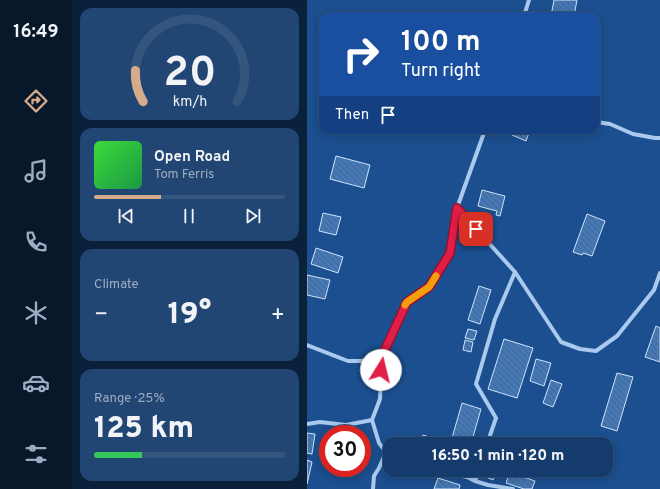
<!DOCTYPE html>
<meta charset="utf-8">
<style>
body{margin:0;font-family:Overpass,sans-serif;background:#214673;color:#f1f3f6;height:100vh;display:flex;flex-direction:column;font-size:15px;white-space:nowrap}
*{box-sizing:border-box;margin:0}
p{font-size:13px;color:#9dadc1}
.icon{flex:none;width:22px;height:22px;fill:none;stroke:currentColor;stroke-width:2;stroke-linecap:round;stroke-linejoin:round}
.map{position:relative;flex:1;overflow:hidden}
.panel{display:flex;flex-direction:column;gap:8px;padding:8px;background:#0b203b;width:235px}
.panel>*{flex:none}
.top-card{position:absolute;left:12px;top:12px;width:281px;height:122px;border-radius:12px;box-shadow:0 2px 10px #0003,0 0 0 1px #33557e;background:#1a4fa0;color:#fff;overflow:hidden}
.speed{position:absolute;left:12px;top:425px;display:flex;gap:8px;font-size:20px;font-weight:700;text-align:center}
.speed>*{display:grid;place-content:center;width:52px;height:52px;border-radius:50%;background:#143b6b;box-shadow:0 2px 10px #0003,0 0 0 1px #33557e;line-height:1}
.speed .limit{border:6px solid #d22;background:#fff;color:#111}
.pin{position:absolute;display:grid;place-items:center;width:34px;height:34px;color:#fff;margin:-17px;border-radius:8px;box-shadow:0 2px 6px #0006}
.me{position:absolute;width:44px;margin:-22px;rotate:9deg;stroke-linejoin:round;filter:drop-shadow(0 0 3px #0008)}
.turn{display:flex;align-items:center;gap:14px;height:84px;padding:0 16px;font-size:18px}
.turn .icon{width:52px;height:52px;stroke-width:2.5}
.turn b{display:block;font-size:28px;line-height:34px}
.then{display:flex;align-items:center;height:38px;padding:0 16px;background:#0003;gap:8px;font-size:15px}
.big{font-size:30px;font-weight:800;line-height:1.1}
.panel .card{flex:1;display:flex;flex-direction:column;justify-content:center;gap:6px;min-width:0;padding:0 14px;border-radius:12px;background:#214673}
.panel .dial{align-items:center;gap:0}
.dial svg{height:104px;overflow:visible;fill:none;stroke:#33557e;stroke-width:7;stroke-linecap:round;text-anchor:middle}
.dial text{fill:#f1f3f6;stroke:none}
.song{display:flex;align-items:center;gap:12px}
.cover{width:48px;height:48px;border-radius:6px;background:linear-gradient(135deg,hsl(120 70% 55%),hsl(140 70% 35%))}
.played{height:4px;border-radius:2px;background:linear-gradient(90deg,#d6ab8b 35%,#33557e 35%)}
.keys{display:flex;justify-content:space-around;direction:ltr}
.heat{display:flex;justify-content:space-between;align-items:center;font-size:22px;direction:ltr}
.charge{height:6px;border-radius:3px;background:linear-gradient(90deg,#34c759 25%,#33557e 0)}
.trip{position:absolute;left:76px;top:437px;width:230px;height:40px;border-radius:12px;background:#143b6b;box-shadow:0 2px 10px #0003,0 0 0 1px #33557e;font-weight:800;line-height:40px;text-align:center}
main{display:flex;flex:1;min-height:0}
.dock{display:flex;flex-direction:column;width:72px;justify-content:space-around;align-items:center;background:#08182b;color:#9dadc1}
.dock .icon{width:28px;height:28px}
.dock .current{color:#d6ab8b}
.dock b{font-size:18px;color:#f1f3f6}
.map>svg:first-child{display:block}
.building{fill:url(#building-back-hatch);stroke:#cfe3fa}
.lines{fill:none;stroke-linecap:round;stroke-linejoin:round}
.street{stroke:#a9c9ee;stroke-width:4}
.route-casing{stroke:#92132f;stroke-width:10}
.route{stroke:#e11d48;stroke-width:7}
.slow{stroke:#f59e0b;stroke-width:7}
</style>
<main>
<nav class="dock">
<b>16:49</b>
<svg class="icon current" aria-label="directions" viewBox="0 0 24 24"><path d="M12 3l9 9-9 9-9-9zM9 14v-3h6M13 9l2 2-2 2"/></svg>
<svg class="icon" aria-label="music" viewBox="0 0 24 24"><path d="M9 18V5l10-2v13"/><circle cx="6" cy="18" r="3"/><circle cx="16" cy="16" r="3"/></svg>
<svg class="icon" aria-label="phone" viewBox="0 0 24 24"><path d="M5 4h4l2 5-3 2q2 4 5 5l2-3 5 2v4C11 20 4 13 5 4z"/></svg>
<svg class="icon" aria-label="climate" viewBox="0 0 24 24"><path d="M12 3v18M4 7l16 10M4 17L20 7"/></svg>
<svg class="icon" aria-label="car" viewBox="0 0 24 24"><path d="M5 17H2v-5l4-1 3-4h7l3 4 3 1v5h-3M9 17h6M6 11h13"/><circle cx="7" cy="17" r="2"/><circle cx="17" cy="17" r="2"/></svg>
<svg class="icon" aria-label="filters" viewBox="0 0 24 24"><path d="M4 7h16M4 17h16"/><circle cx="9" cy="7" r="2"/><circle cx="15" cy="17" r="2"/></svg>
</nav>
<section class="panel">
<div class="card dial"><svg viewBox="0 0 100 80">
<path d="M14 69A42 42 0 1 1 86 69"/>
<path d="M14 69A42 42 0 0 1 8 45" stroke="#d6ab8b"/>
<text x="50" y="56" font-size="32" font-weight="700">20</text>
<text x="50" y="72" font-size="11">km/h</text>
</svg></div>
<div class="card">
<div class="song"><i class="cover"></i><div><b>Open Road</b><p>Tom Ferris</p></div></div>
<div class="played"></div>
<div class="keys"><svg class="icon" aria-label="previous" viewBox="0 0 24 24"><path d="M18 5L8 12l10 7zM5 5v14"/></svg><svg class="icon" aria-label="pause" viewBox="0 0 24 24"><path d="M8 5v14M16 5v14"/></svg><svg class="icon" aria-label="next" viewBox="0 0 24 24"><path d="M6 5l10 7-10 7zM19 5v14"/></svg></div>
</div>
<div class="card"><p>Climate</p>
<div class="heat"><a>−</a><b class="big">19°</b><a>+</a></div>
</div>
<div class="card"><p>Range · 25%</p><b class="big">125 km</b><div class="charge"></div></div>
</section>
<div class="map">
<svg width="353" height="489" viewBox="0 0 353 489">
<defs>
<pattern id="building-back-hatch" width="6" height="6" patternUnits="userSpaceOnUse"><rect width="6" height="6" fill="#4478b7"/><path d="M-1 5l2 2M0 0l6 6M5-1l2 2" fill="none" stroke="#486282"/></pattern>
</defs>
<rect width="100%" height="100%" fill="#1b4f8f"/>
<g class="building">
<polygon points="247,0 270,0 267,16 244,16"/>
<polygon points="207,130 223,130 219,141 205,135"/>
<polygon points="29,156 63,165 57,188 23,179"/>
<polygon points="175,190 198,196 193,216 189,215 190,211 171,206"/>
<polygon points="16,213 34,217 29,235 12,231"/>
<polygon points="280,214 298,221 285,256 276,253 275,255 266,252"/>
<polygon points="9,248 36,257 31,273 4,264"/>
<polygon points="0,275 23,280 18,299 0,295"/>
<polygon points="172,286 184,290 173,324 161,320"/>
<polygon points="349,326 353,328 353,362 338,357"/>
<polygon points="161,329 170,331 167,340 158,338"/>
<polygon points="197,339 226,348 210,398 181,389"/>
<polygon points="158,340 166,342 164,352 156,350"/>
<polygon points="229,359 244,363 237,386 223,381"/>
<polygon points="310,373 326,377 310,431 294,426"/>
<polygon points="244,380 255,384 246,407 236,403"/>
<polygon points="155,403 174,409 164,444 145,438"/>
<polygon points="0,433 8,434 5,454 0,453"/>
<polygon points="116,435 132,440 131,444 113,444"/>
<polygon points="0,460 5,462 0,484"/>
<polygon points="176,470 190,470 186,480 174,475"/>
<polygon points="203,472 228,481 225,489 217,489 199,483"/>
<polygon points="131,478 153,485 152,489 127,489"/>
</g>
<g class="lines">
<g class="street">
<polyline points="217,16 222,0"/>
<polyline points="289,122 303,124 326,134 348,138 353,138"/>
<polyline points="150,208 208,272 254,342 273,349 289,351 310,336 347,290 353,273"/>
<polyline points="0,345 41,361 55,361 75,356"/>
<polyline points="0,424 13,422 39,425 65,420"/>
<polyline points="180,444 189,418 169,384 188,319 208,272"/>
<polyline points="128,470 160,477 168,481 181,485 206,489"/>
<polyline points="168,481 172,470"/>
<polyline points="66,489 67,476 72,468 79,452 72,443 65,420 73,399 75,356 100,302 122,287 143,253 150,208 178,130"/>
</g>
</g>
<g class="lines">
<g class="route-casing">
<polyline id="route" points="74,370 75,356 100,302 122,287 143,253 150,208 169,229"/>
</g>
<use href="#route" class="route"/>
<polyline class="slow" points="98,305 100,302 122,287 129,276"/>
</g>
</svg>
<div class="speed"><div class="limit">30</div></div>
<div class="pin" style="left:169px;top:229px;background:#d93025"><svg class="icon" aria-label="arrive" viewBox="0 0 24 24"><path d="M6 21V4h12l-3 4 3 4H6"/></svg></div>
<svg class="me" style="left:74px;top:370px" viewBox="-20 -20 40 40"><circle r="19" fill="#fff"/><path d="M0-13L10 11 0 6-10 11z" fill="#e11d48"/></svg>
<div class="trip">16:50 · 1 min · 120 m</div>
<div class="top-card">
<div class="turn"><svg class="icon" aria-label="right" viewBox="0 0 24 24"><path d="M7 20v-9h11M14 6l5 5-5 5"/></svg><div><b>100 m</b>Turn right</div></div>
<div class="then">Then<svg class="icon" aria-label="arrive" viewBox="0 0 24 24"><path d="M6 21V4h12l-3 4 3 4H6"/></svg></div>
</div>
</div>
</main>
